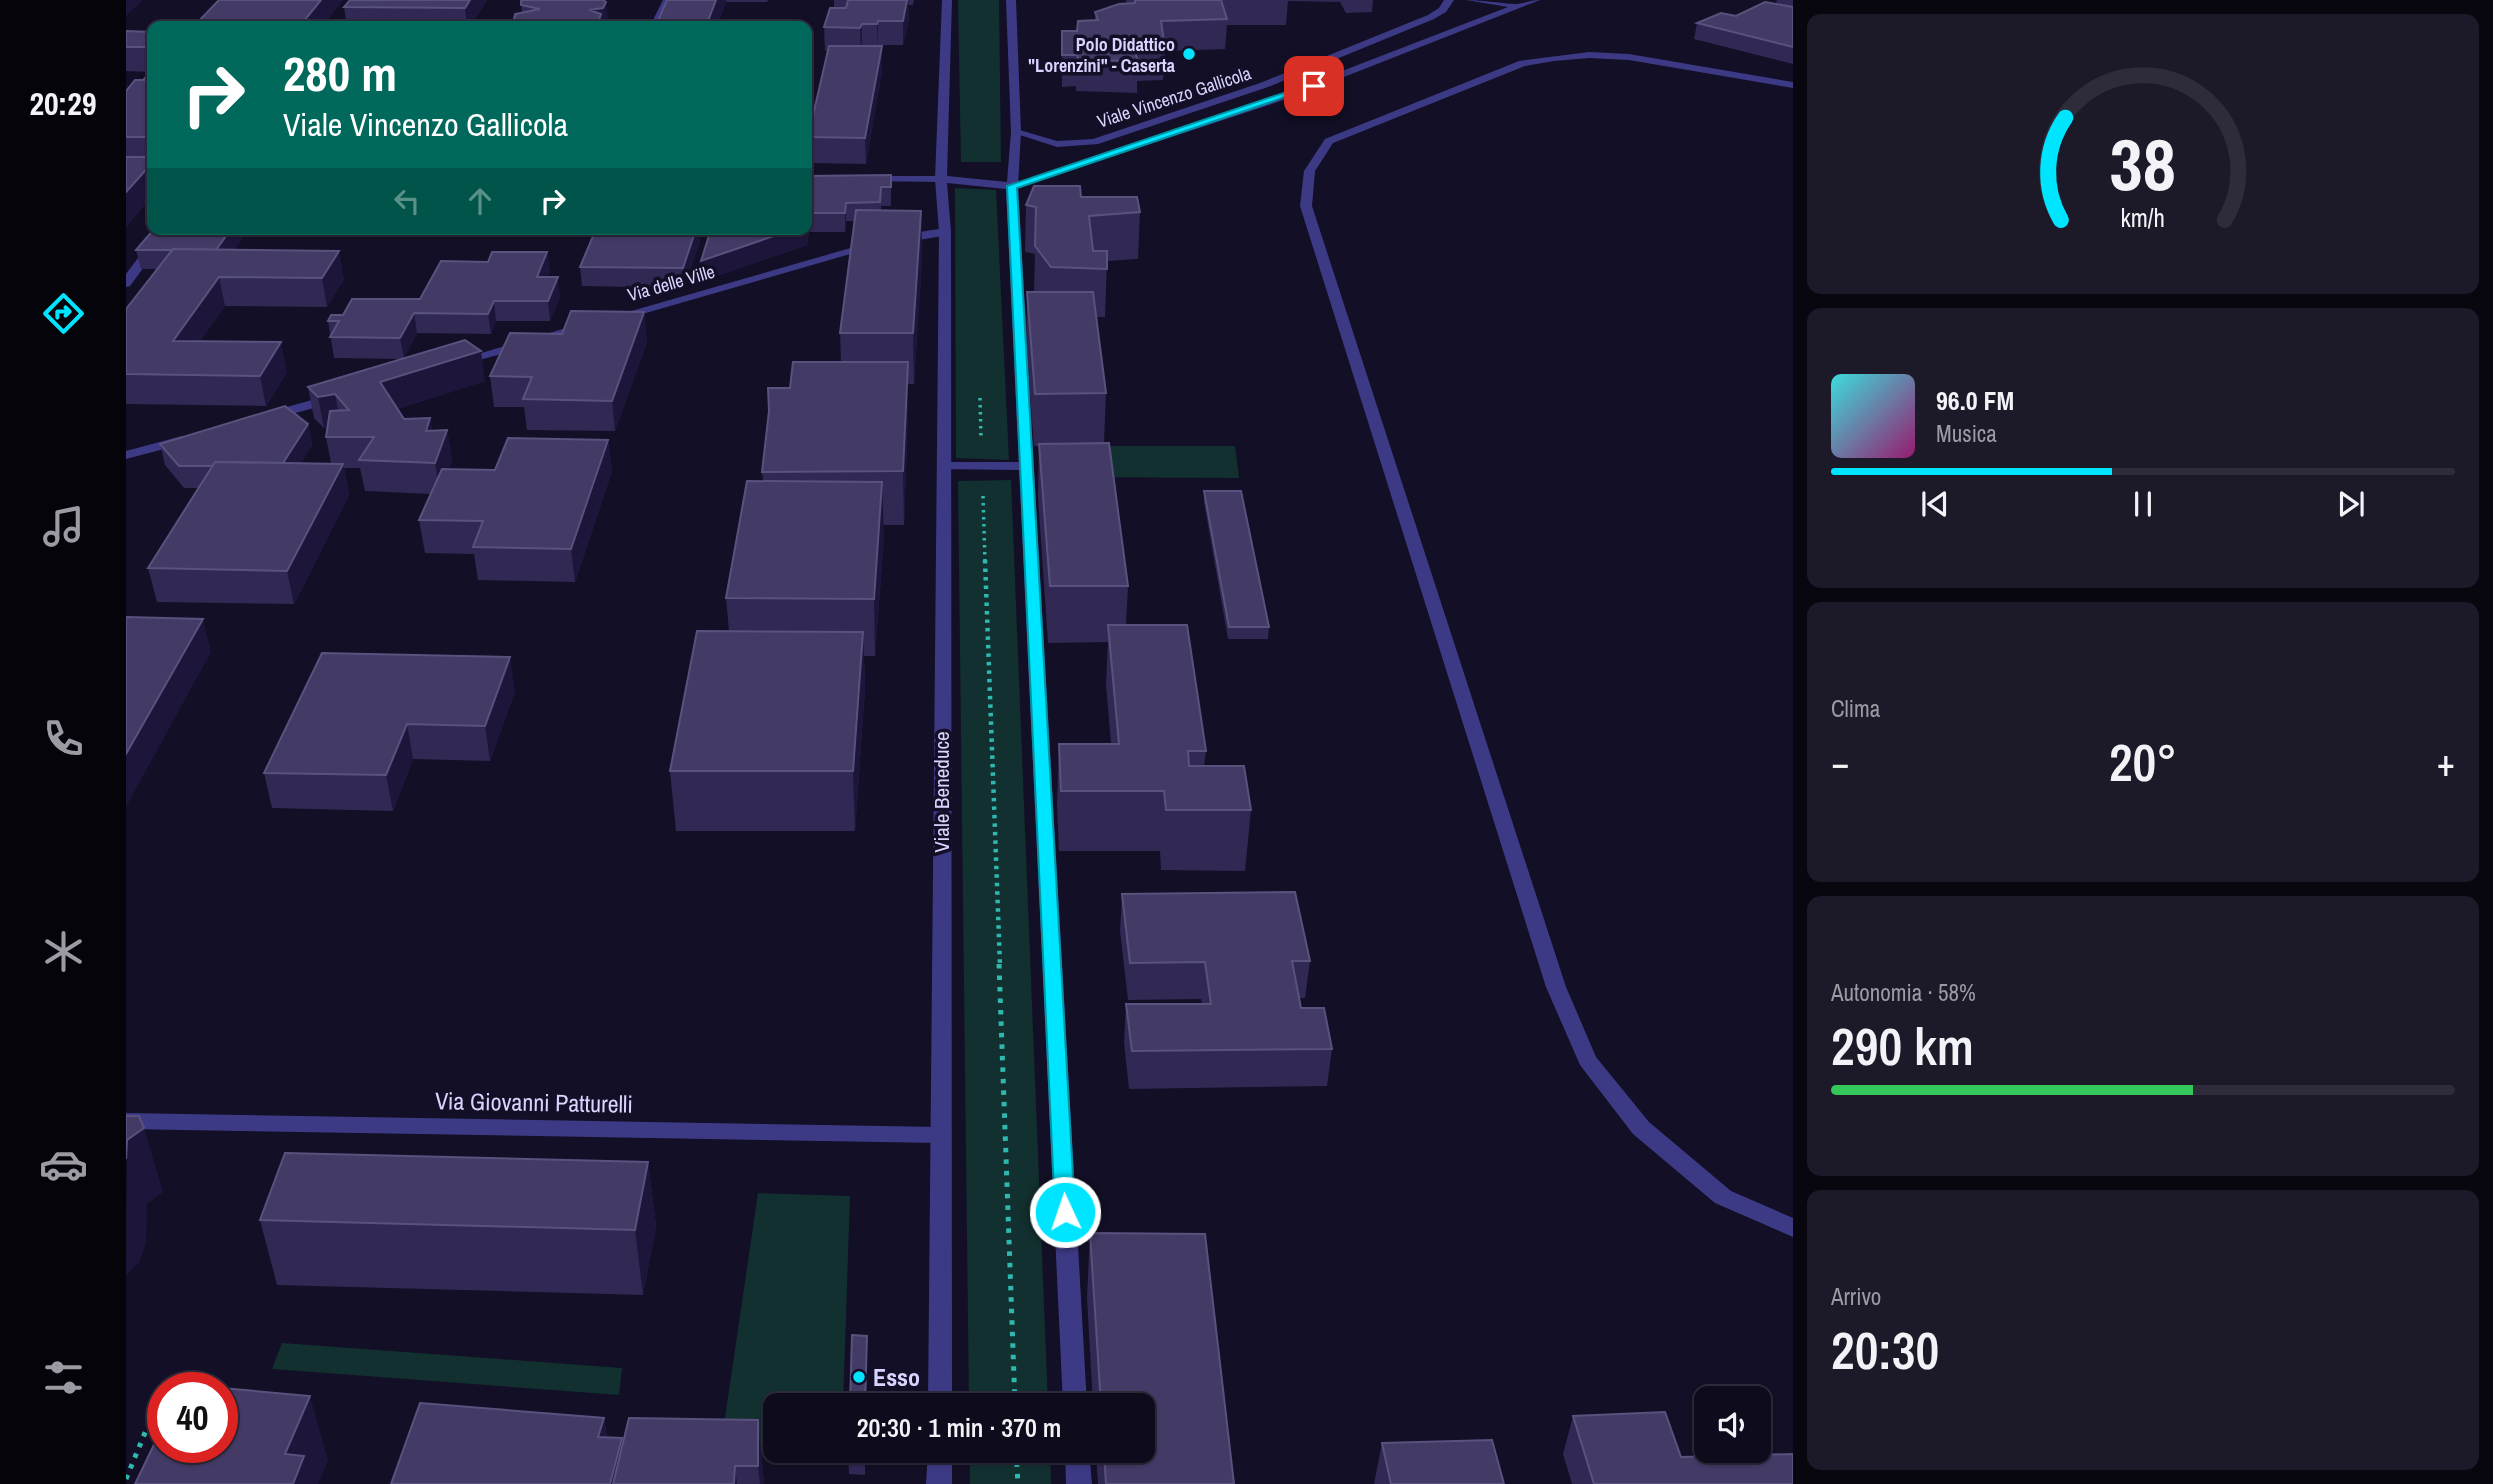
<!DOCTYPE html>
<html lang="it">
<meta charset="utf-8">
<style>
body{margin:0;font-family:"Archivo Narrow",sans-serif;background:#1c1929;color:#f1f3f6;height:100vh;display:flex;flex-direction:column;font-size:26px;white-space:nowrap}
*{box-sizing:border-box;margin:0}
p{font-size:23px;color:#9b9ba3}
.icon{flex:none;width:38px;height:38px;fill:none;stroke:currentColor;stroke-width:2;stroke-linecap:round;stroke-linejoin:round}
.map{position:relative;flex:1;overflow:hidden}
.drawer{display:flex;flex-direction:column;gap:14px;padding:14px;background:#08060f;width:700px}
.drawer>*{flex:none}
.guide{position:absolute;left:21px;top:21px;width:665px;height:214px;border-radius:14px;box-shadow:0 2px 5px #0004,0 0 0 2px #2e2b3b;background:#00695c;color:#fff;overflow:hidden}
.controls{position:absolute;left:1568px;top:1386px;display:grid;gap:14px}
.controls a{display:grid;place-items:center;width:77px;height:77px;border-radius:14px;background:#0e0b1c;box-shadow:0 2px 5px #0004,0 0 0 2px #2e2b3b;font-size:35px}
.speed{position:absolute;left:21px;top:1372px;display:flex;gap:14px;font-size:35px;font-weight:700;text-align:center}
.speed>*{display:grid;place-content:center;width:91px;height:91px;border-radius:50%;background:#0e0b1c;box-shadow:0 2px 5px #0004,0 0 0 2px #2e2b3b;line-height:1}
.speed .limit{border:10px solid #d22;background:#fff;color:#111}
.pin{position:absolute;display:grid;place-items:center;width:60px;height:60px;color:#fff;margin:-30px;border-radius:14px;box-shadow:0 4px 10px #0006}
.me{position:absolute;width:77px;margin:-38px;rotate:357deg;stroke-linejoin:round;filter:drop-shadow(0 0 5px #0008)}
.turn{display:flex;align-items:center;gap:24px;height:147px;padding:0 21px;font-size:32px}
.turn .icon{width:91px;height:91px;stroke-width:2.5}
.turn b{display:block;font-size:49px;line-height:60px}
.lanes{display:flex;align-items:center;height:66px;padding:0 21px;background:#0003;justify-content:center;gap:35px;direction:ltr}
.lanes .off{opacity:.35}
.big{font-size:52px;font-weight:600;line-height:1.1}
.drawer .tile{flex:1;display:flex;flex-direction:column;justify-content:center;gap:10px;min-width:0;padding:0 24px;border-radius:14px;background:#1c1929}
.drawer .dial{align-items:center;gap:0}
.dial svg{height:182px;overflow:visible;fill:none;stroke:#2e2b3b;stroke-width:7;stroke-linecap:round;text-anchor:middle}
.dial text{fill:#f1f3f6;stroke:none}
.song{display:flex;align-items:center;gap:21px}
.cover{width:84px;height:84px;border-radius:10px;background:linear-gradient(135deg,hsl(180 70% 55%),hsl(320 70% 35%))}
.played{height:7px;border-radius:4px;background:linear-gradient(90deg,#00e5ff 45%,#2e2b3b 45%)}
.keys{display:flex;justify-content:space-around;direction:ltr}
.heat{display:flex;justify-content:space-between;align-items:center;font-size:38px;direction:ltr}
.charge{height:10px;border-radius:5px;background:linear-gradient(90deg,#34c759 58%,#2e2b3b 0)}
.trip{position:absolute;left:637px;top:1393px;width:392px;height:70px;border-radius:14px;background:#0e0b1c;box-shadow:0 2px 5px #0004,0 0 0 2px #2e2b3b;font-weight:600;line-height:70px;text-align:center}
main{display:flex;flex:1;min-height:0}
.dock{display:flex;flex-direction:column;width:126px;justify-content:space-around;align-items:center;background:#06040b;color:#9b9ba3}
.dock .icon{width:49px;height:49px}
.dock .current{color:#00e5ff}
.dock b{font-size:32px;color:#f1f3f6}
.map>svg:first-child{display:block}
.green{fill:#12302f}
.lines{fill:none;stroke-linecap:round;stroke-linejoin:round}
.path-far2{stroke:#2fb8b0;stroke-width:3.5;stroke-dasharray:2.5 4.5;stroke-linecap:butt}
.path-far1{stroke:#2fb8b0;stroke-width:4.5;stroke-dasharray:3.5 5;stroke-linecap:butt}
.path{stroke:#2fb8b0;stroke-width:5;stroke-dasharray:4.5 7;stroke-linecap:butt}
.service{fill:#3d3a85;fill-rule:evenodd}
.minor{fill:#3d3a85;fill-rule:evenodd}
.tertiary{fill:#3d3a85;fill-rule:evenodd}
.wall{fill:#312854}
.shaded-wall{fill:#1d163a}
.building{fill:#433a66;stroke:#5a527e;stroke-width:2}
.route{fill:#00e5ff;stroke:#0095a6;stroke-width:2}
.poi-dot{fill:#00e5ff;stroke:#130f26;stroke-width:2.5}
.labels{text-anchor:middle;dominant-baseline:central;stroke-width:7;stroke-linejoin:round;paint-order:stroke}
.far-poi-label{font-size:18px;font-weight:bold;fill:#d9d4ff;stroke:#130f26;text-anchor:end}
.far-street-label{font-size:18px;fill:#d9d4ff;stroke:#130f26}
.street-label{font-size:21px;fill:#d9d4ff;stroke:#130f26}
.near-street-label{font-size:24px;fill:#d9d4ff;stroke:#130f26}
.near-poi-label{font-size:24px;font-weight:bold;fill:#d9d4ff;stroke:#130f26;text-anchor:start}
</style>
<main>
<nav class="dock">
<b>20:29</b>
<svg class="icon current" aria-label="directions" viewBox="0 0 24 24"><path d="M12 3l9 9-9 9-9-9zM9 14v-3h6M13 9l2 2-2 2"/></svg>
<svg class="icon" aria-label="music" viewBox="0 0 24 24"><path d="M9 18V5l10-2v13"/><circle cx="6" cy="18" r="3"/><circle cx="16" cy="16" r="3"/></svg>
<svg class="icon" aria-label="phone" viewBox="0 0 24 24"><path d="M5 4h4l2 5-3 2q2 4 5 5l2-3 5 2v4C11 20 4 13 5 4z"/></svg>
<svg class="icon" aria-label="climate" viewBox="0 0 24 24"><path d="M12 3v18M4 7l16 10M4 17L20 7"/></svg>
<svg class="icon" aria-label="car" viewBox="0 0 24 24"><path d="M5 17H2v-5l4-1 3-4h7l3 4 3 1v5h-3M9 17h6M6 11h13"/><circle cx="7" cy="17" r="2"/><circle cx="17" cy="17" r="2"/></svg>
<svg class="icon" aria-label="filters" viewBox="0 0 24 24"><path d="M4 7h16M4 17h16"/><circle cx="9" cy="7" r="2"/><circle cx="15" cy="17" r="2"/></svg>
</nav>
<div class="map">
<svg width="1667" height="1484" viewBox="0 0 1667 1484">
<rect width="100%" height="100%" fill="#130f26"/>
<g class="green">
<polygon points="832,0 873,0 875,162 835,162"/>
<polygon points="829,188 870,190 883,460 830,458"/>
<polygon points="935,446 1109,446 1113,478 939,477"/>
<polygon points="885,480 922,1405 843,1405 832,481"/>
<polygon points="632,1193 724,1196 717,1405 649,1405 649,1446 595,1445"/>
<polygon points="156,1343 496,1368 493,1395 146,1369"/>
<polygon points="844,1451 924,1451 925,1484 844,1484"/>
</g>
<g class="lines">
<g class="path-far2">
<polyline points="854,398 855,438"/>
<polyline points="857,496 859,561"/>
</g>
<polyline class="path-far1" points="859,560 874,966"/>
<g class="path">
<polyline points="873,964 889,1405"/>
<polyline points="890,1451 892,1484"/>
<polyline points="0,1479 37,1389"/>
</g>
<polygon class="service" points="1463,52 1503,54 1667,82 1667,88 1503,60 1463,58 1428,61 1399,66 1207,143 1189,171 1186,206 1440,987 1470,1057 1523,1122 1605,1191 1667,1218 1667,1237 1589,1203 1507,1134 1454,1065 1420,987 1174,206 1178,171 1199,139 1393,61"/>
<g class="minor">
<polygon points="537,0 547,0 534,26 524,26"/>
<polygon points="1318,0 1328,0 1320,12 1308,19 1142,87 972,144 931,147 885,132 890,129 931,141 967,139 1134,83 1302,15 1313,8"/>
<path d="M 1340,0 C 1355,0 1380,4 1391,4 C 1399,3 1405,0 1414,0 L 1167,97 L 890,188 L 880,186 L 1159,93 L 1382,7 Z"/>
<polygon points="744,176 815,176 821,179 815,182 740,181 740,177"/>
<polygon points="819,228 823,229 823,235 774,243 768,239 774,235"/>
<polygon points="34,229 46,229 4,286 0,287 0,274"/>
<polygon points="742,243 752,246 492,321 487,322 481,318"/>
<polygon points="457,323 463,327 462,330 332,366 325,362"/>
<polygon points="208,394 213,395 213,401 144,420 137,416 139,413"/>
<polygon points="56,436 63,440 61,443 0,459 0,451"/>
<polygon points="816,462 900,462 907,466 900,470 811,469 811,463"/>
<polygon points="0,1113 814,1127 822,1129 825,1135 822,1141 814,1143 0,1129"/>
</g>
<g class="tertiary">
<polygon points="816,0 826,0 821,176 881,182 885,132 880,0 890,0 895,132 892,186 961,1405 937,1405 880,189 821,183 825,232 826,1405 802,1405 813,232 809,179"/>
<polygon points="802,1451 826,1451 826,1484 800,1484"/>
<polygon points="939,1451 963,1451 966,1484 940,1484"/>
</g>
</g>
<g class="wall">
<polygon points="361,0 345,26 208,26 220,20 218,7"/>
<polygon points="397,0 489,0 477,0 482,18 479,24 476,24 476,26 388,26 388,19 396,13 395,1"/>
<polygon points="541,0 642,0 641,2 600,2 591,26 530,26"/>
<polygon points="708,0 788,0 787,5 782,5 783,19 777,45 752,45 752,46 756,46 756,71 740,164 683,163 682,137 702,51 699,51 698,27 708,8"/>
<polygon points="1000,0 1247,0 1246,12 1220,13 1214,2 1162,1 1160,25 1101,25 1099,49 1039,51 1037,80 1011,81 1011,93 950,91 950,86 936,87 936,31 951,31 969,20 969,12 1001,3"/>
<polygon points="1651,0 1667,0 1667,7 1650,3"/>
<polygon points="1667,7 1667,64 1568,39 1571,23"/>
<polygon points="0,31 26,32 26,196 0,227 0,91 17,80 25,72 0,71"/>
<polygon points="765,175 765,206 755,206 755,211 795,211 796,258 788,384 782,384 782,414 778,525 757,525 758,536 749,656 738,656 739,689 729,831 550,831 544,771 603,631 600,598 637,481 636,472 664,388 715,362 714,333 728,221 720,221 719,232 683,232 681,245 576,281 681,229 681,176"/>
<polygon points="955,197 1014,212 1012,259 981,261 979,317 970,317 980,393 978,443 1002,586 1000,625 1080,751 1078,766 1125,810 1119,871 1035,870 1034,851 933,851 931,804 933,744 985,744 980,683 982,642 922,643 912,497 913,446 908,446 900,341 901,292 908,292 909,254 899,252 900,205"/>
<polygon points="28,229 123,229 108,250 218,279 201,307 99,306 74,341 161,372 140,406 0,404 0,309 31,269 15,269 10,250"/>
<polygon points="470,229 573,229 574,241 558,288 456,286 454,267"/>
<polygon points="421,252 424,272 421,277 434,297 424,321 370,321 365,334 291,333 278,358 359,381 271,409 278,419 304,418 306,430 321,430 326,461 323,469 369,470 482,440 486,471 449,582 352,580 348,554 299,553 293,520 305,494 239,491 234,468 218,468 223,495 168,604 31,602 22,568 72,488 58,488 39,465 34,444 182,424 186,445 175,463 205,463 200,437 201,427 198,428 188,418 182,387 277,359 208,358 202,321 217,315 294,299 362,262"/>
<polygon points="518,312 521,342 489,431 401,430 398,407 368,407 364,376 436,334"/>
<polygon points="1078,491 1143,627 1142,639 1102,639 1078,502"/>
<polygon points="196,653 389,691 364,761 287,759 267,811 146,808 138,773"/>
<polygon points="996,894 1184,961 1179,998 1173,998 1175,1008 1206,1049 1201,1086 1003,1089 998,1042 1000,1004 1076,1004 1075,999 1002,1000 994,931"/>
<polygon points="522,1162 530,1226 517,1295 151,1285 134,1220"/>
<polygon points="964,1233 1108,1484 972,1484 970,1451 1017,1451 1017,1405 967,1405 961,1298"/>
<polygon points="1447,1416 1555,1457 1667,1484 1446,1484 1437,1454"/>
<polygon points="478,1418 481,1437 496,1438 497,1443 632,1420 638,1484 265,1484"/>
<polygon points="1256,1443 1378,1484 1248,1484"/>
<polygon points="722,1451 739,1451 739,1475 723,1474"/>
</g>
<g class="shaded-wall">
<polygon points="0,0 17,0 0,16"/>
<polygon points="195,0 217,0 197,26 174,26"/>
<polygon points="344,0 361,0 345,26 341,26 339,8"/>
<polygon points="590,0 600,0 600,2 591,26 580,26"/>
<polygon points="781,0 782,0 783,19 777,45 777,21"/>
<polygon points="480,2 482,18 479,24 476,24 476,26 461,26 463,10"/>
<polygon points="752,21 752,48 751,24"/>
<polygon points="736,24 736,48 735,52 734,28"/>
<polygon points="756,46 756,71 740,164 739,138"/>
<polygon points="26,163 26,196 0,227 0,192"/>
<polygon points="720,203 720,221 719,232 719,213"/>
<polygon points="795,211 796,258 788,384 787,333"/>
<polygon points="682,213 683,232 681,245 576,281 575,261 668,229 681,229 681,221"/>
<polygon points="105,229 123,229 94,270 90,251"/>
<polygon points="570,229 573,229 574,241 558,288 557,268"/>
<polygon points="213,251 218,279 201,307 196,278"/>
<polygon points="421,252 424,272 413,297 411,277"/>
<polygon points="93,277 99,306 54,370 47,341"/>
<polygon points="432,277 434,297 424,321 422,301"/>
<polygon points="368,301 370,321 365,334 362,314"/>
<polygon points="518,312 521,342 489,431 486,401"/>
<polygon points="288,313 291,333 278,359 274,338"/>
<polygon points="155,342 161,372 140,406 134,376"/>
<polygon points="355,351 359,381 259,413 254,382"/>
<polygon points="782,362 782,414 778,525 777,471"/>
<polygon points="209,394 215,425 198,428 192,397"/>
<polygon points="304,418 309,449 300,431"/>
<polygon points="182,424 186,445 160,488 155,466"/>
<polygon points="321,430 326,461 314,494 309,463"/>
<polygon points="482,440 486,471 449,582 445,549"/>
<polygon points="217,464 223,495 168,604 161,571"/>
<polygon points="756,482 758,536 749,656 748,599"/>
<polygon points="77,619 85,652 0,807 0,754"/>
<polygon points="737,632 739,689 729,831 727,771"/>
<polygon points="384,657 389,691 364,761 359,726"/>
<polygon points="281,724 287,759 267,811 260,775"/>
<polygon points="18,1128 37,1192 21,1204 20,1243 13,1263 0,1275 1,1140"/>
<polygon points="522,1162 530,1226 517,1295 509,1230"/>
<polygon points="741,1336 740,1405 739,1405"/>
<polygon points="184,1396 202,1461 192,1484 167,1484 159,1454"/>
<polygon points="478,1418 486,1475 496,1438 503,1484 479,1484 472,1437"/>
<polygon points="632,1420 638,1484 634,1484 632,1466"/>
<polygon points="609,1466 611,1484 608,1484"/>
</g>
<g class="building">
<polygon points="93,0 195,0 174,26 68,26"/>
<polygon points="224,0 344,0 339,8 218,7"/>
<polygon points="397,0 477,0 480,2 477,8 463,10 475,14 473,20 460,24 402,24 388,19 389,14 414,9 395,5 395,1"/>
<polygon points="541,0 590,0 580,26 530,26"/>
<polygon points="722,0 781,0 777,21 752,21 751,24 736,24 734,28 698,27 704,8 720,8"/>
<polygon points="1009,0 1095,0 1101,19 1035,21 1039,49 1008,49 1012,61 951,60 952,55 936,55 936,31 951,31 952,21 972,20 969,12 993,4 1009,3"/>
<polygon points="1639,2 1667,7 1667,47 1571,23 1595,13 1610,16"/>
<polygon points="213,20 330,22 326,26 208,26"/>
<polygon points="0,31 26,32 26,47 0,47"/>
<polygon points="703,46 756,46 739,138 682,137"/>
<polygon points="26,70 26,80 17,80"/>
<polygon points="9,80 26,80 26,137 0,137 0,91"/>
<polygon points="0,157 26,157 26,163 0,192"/>
<polygon points="765,175 765,187 755,187 754,202 720,203 719,213 682,213 681,221 681,176"/>
<polygon points="908,186 954,186 955,197 1011,197 1014,212 963,216 967,251 981,251 981,269 925,267 909,246 910,207 900,205"/>
<polygon points="730,210 795,211 787,333 714,333"/>
<polygon points="28,229 105,229 90,250 10,250"/>
<polygon points="470,229 570,229 557,268 454,267"/>
<polygon points="585,229 668,229 575,261"/>
<polygon points="47,249 213,251 196,278 93,277 47,341 155,342 134,376 0,374 0,309"/>
<polygon points="366,252 421,252 411,277 432,277 422,301 368,301 362,314 288,313 274,338 204,337 213,321 202,321 205,315 217,315 226,299 294,299 315,261 362,262"/>
<polygon points="901,292 967,292 980,393 909,394"/>
<polygon points="445,311 518,312 486,401 397,399 406,377 364,376 384,333 436,334"/>
<polygon points="339,340 355,351 254,382 278,419 304,418 300,431 321,430 309,463 233,460 248,437 200,437 204,411 223,410 209,394 192,397 182,387"/>
<polygon points="667,362 782,362 777,471 636,472 643,411 642,388 664,388"/>
<polygon points="159,406 182,424 157,463 89,462 86,466 53,466 34,444"/>
<polygon points="382,438 482,440 445,549 347,547 357,521 293,520 316,469 369,470"/>
<polygon points="983,443 1002,586 924,586 913,444"/>
<polygon points="89,462 217,464 161,571 22,568"/>
<polygon points="621,481 756,482 748,599 600,598"/>
<polygon points="1078,491 1115,491 1143,627 1103,627"/>
<polygon points="0,617 77,619 0,754"/>
<polygon points="982,625 1061,625 1080,751 1062,751 1063,766 1118,766 1125,810 1040,810 1038,791 935,791 933,744 993,744"/>
<polygon points="571,631 737,632 727,771 544,771"/>
<polygon points="196,653 384,657 359,726 281,724 260,775 138,773"/>
<polygon points="1169,892 1184,961 1166,961 1175,1008 1198,1008 1206,1049 1006,1051 1000,1004 1085,1004 1079,962 1004,963 996,894"/>
<polygon points="0,1116 13,1116 18,1128 1,1140 0,1159"/>
<polygon points="159,1153 522,1162 509,1230 134,1220"/>
<polygon points="964,1233 1079,1234 1108,1484 980,1484 978,1451 1017,1451 1017,1405 975,1405"/>
<polygon points="726,1335 741,1336 739,1405 724,1405"/>
<polygon points="72,1386 93,1388 71,1388"/>
<polygon points="96,1388 184,1396 159,1454 178,1456 167,1484 9,1484 37,1426 37,1447 96,1447"/>
<polygon points="294,1403 478,1418 472,1437 496,1438 484,1484 265,1484"/>
<polygon points="1539,1412 1555,1457 1667,1454 1667,1484 1468,1484 1447,1416"/>
<polygon points="503,1418 632,1420 632,1466 609,1466 608,1484 487,1484"/>
<polygon points="1366,1440 1378,1484 1265,1484 1256,1443"/>
<polygon points="722,1451 738,1451 738,1462 722,1461"/>
</g>
<polygon class="route" points="1184,84 1192,86 891,188 949,1212 946,1217 932,1217 929,1212 881,186"/>
<g class="poi-dot">
<circle cx="1063" cy="54" r="7"/>
<circle cx="733" cy="1377" r="7"/>
</g>
<g class="labels">
<g class="far-poi-label">
<text x="1049" y="44">Polo Didattico<tspan x="1049" dy="21">"Lorenzini" - Caserta</tspan></text>
</g>
<g class="far-street-label">
<text transform="translate(1048 97) rotate(-18)">Viale Vincenzo Gallicola</text>
<text transform="translate(545 283) rotate(-16)">Via delle Ville</text>
</g>
<g class="street-label">
<text transform="translate(815 792) rotate(-90)">Viale Beneduce</text>
</g>
<g class="near-street-label">
<text transform="translate(408 1102) rotate(1)">Via Giovanni Patturelli</text>
</g>
<g class="near-poi-label">
<text x="747" y="1377">Esso</text>
</g>
</g>
</svg>
<div class="controls">
<a><svg class="icon" aria-label="sound" viewBox="0 0 24 24"><path d="M4 9h4l5-4v14l-5-4H4zM17 9q2 3 0 6"/></svg></a>
</div>
<div class="speed"><div class="limit">40</div></div>
<div class="pin" style="left:1188px;top:86px;background:#d93025"><svg class="icon" aria-label="arrive" viewBox="0 0 24 24"><path d="M6 21V4h12l-3 4 3 4H6"/></svg></div>
<svg class="me" style="left:939px;top:1212px" viewBox="-20 -20 40 40"><circle r="17" fill="#00e5ff" stroke="#fff" stroke-width="3"/><path d="M0-11L8 9 0 5-8 9z" fill="#fff"/></svg>
<div class="trip">20:30 · 1 min · 370 m</div>
<div class="guide">
<div class="turn"><svg class="icon" aria-label="right" viewBox="0 0 24 24"><path d="M7 20v-9h11M14 6l5 5-5 5"/></svg><div><b>280 m</b>Viale Vincenzo Gallicola</div></div>
<div class="lanes"><svg class="icon off" aria-label="left" viewBox="0 0 24 24"><path d="M17 20v-9H6M10 6l-5 5 5 5"/></svg><svg class="icon off" aria-label="ahead" viewBox="0 0 24 24"><path d="M12 20V5M6 11l6-6 6 6"/></svg><svg class="icon" aria-label="right" viewBox="0 0 24 24"><path d="M7 20v-9h11M14 6l5 5-5 5"/></svg></div>
</div>
</div>
<section class="drawer">
<div class="tile dial"><svg viewBox="0 0 100 80">
<path d="M14 69A42 42 0 1 1 86 69"/>
<path d="M14 69A42 42 0 0 1 16 24" stroke="#00e5ff"/>
<text x="50" y="56" font-size="32" font-weight="700">38</text>
<text x="50" y="72" font-size="11">km/h</text>
</svg></div>
<div class="tile">
<div class="song"><i class="cover"></i><div><b>96.0 FM</b><p>Musica</p></div></div>
<div class="played"></div>
<div class="keys"><svg class="icon" aria-label="previous" viewBox="0 0 24 24"><path d="M18 5L8 12l10 7zM5 5v14"/></svg><svg class="icon" aria-label="pause" viewBox="0 0 24 24"><path d="M8 5v14M16 5v14"/></svg><svg class="icon" aria-label="next" viewBox="0 0 24 24"><path d="M6 5l10 7-10 7zM19 5v14"/></svg></div>
</div>
<div class="tile"><p>Clima</p>
<div class="heat"><a>−</a><b class="big">20°</b><a>+</a></div>
</div>
<div class="tile"><p>Autonomia · 58%</p><b class="big">290 km</b><div class="charge"></div></div>
<div class="tile"><p>Arrivo</p><b class="big">20:30</b></div>
</section>
</main>
